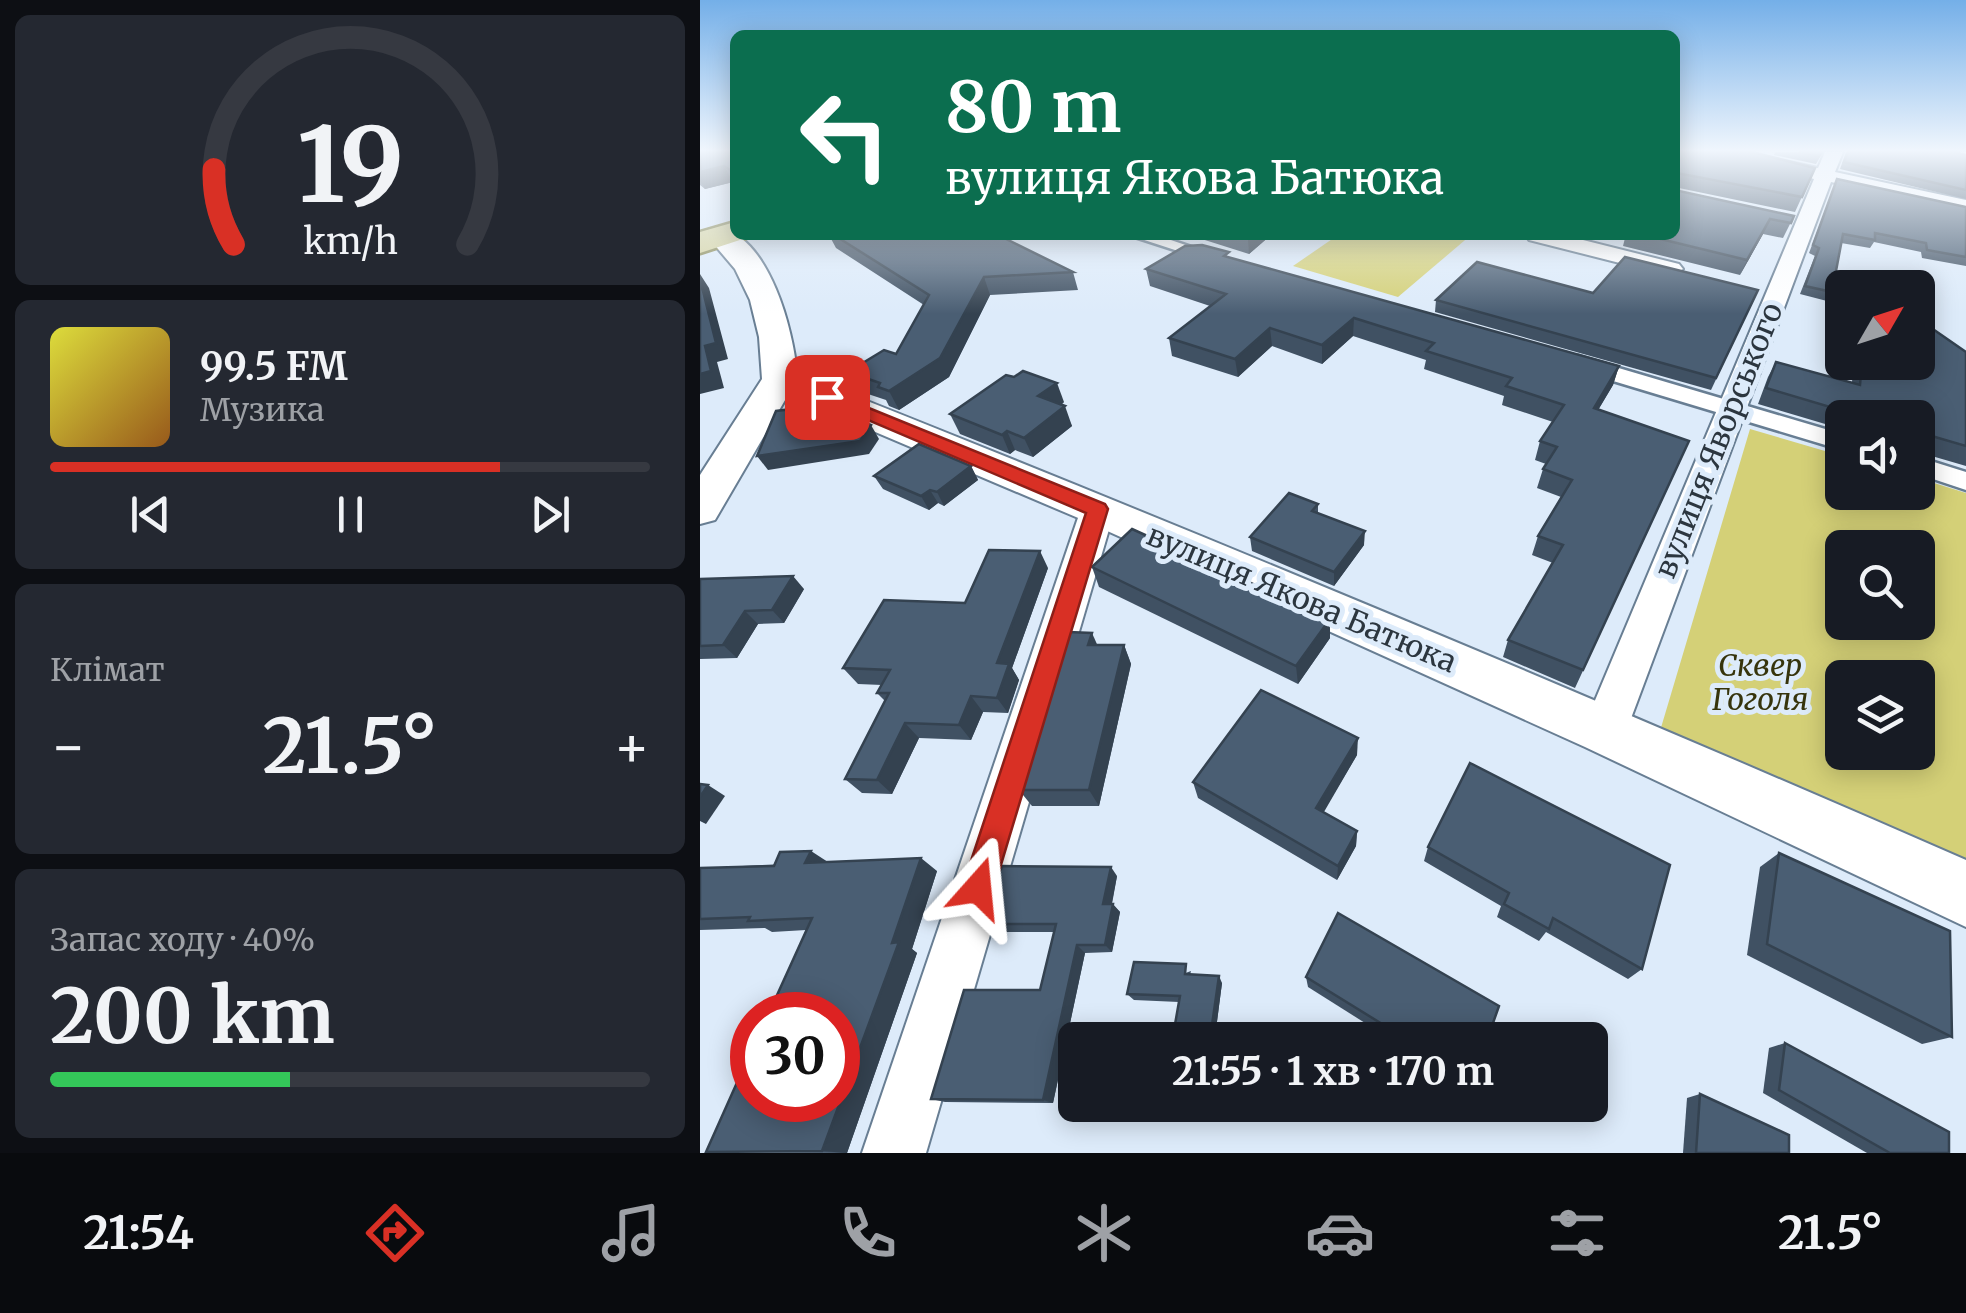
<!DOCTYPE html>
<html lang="uk">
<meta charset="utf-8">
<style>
body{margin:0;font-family:Merriweather,serif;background:#242831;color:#f1f3f6;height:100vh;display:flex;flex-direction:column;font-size:38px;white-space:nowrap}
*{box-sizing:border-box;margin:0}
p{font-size:32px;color:#9ea1a6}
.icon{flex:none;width:55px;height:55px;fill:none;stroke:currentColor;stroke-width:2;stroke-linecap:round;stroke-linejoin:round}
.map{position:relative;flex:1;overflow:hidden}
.panel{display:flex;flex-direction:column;gap:15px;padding:15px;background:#0d0f14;width:700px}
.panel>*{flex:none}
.hud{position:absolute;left:30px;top:30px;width:950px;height:210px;border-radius:15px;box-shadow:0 5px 25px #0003;background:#0b6e4f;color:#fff;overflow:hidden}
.needle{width:65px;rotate:51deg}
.controls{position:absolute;left:1125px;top:270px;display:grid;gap:20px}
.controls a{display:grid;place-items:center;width:110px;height:110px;border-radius:15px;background:#171b24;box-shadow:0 5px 25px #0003;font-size:50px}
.speed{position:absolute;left:30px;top:992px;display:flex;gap:20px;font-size:50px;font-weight:700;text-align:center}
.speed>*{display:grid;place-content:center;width:130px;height:130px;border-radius:50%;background:#171b24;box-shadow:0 5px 25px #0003;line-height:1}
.speed .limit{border:15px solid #d22;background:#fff;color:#111}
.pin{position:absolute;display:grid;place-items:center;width:85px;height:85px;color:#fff;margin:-42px;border-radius:20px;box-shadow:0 5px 15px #0006}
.me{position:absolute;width:110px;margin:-55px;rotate:18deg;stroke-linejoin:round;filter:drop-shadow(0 0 8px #0008)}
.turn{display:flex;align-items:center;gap:35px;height:210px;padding:0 50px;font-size:45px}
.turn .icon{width:130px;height:130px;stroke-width:2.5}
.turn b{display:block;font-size:70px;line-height:85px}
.big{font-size:75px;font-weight:700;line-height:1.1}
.panel .widget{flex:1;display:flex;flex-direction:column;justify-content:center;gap:15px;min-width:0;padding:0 35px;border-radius:15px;background:#242831}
.panel .dial{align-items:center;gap:0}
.dial svg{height:260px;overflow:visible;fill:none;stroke:#363941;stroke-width:7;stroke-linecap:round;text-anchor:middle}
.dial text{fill:#f1f3f6;stroke:none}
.song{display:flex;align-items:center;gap:30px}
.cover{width:120px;height:120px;border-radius:15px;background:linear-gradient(135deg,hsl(60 70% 55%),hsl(30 70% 35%))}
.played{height:10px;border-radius:5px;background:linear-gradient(90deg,#d93025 75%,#363941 75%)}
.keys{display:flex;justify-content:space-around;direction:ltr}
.heat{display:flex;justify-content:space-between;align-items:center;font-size:55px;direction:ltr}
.charge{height:15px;border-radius:8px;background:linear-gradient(90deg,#34c759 40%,#363941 0)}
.trip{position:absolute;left:358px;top:1022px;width:550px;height:100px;border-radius:15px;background:#171b24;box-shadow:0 5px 25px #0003;font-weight:700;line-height:100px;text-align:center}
.menu{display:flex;height:160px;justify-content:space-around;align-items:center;background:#090b0e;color:#9ea1a6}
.menu .icon{width:70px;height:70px}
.menu .current{color:#d93025}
.menu b{font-size:45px;color:#f1f3f6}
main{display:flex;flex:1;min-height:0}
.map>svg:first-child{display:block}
.green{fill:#d4d077;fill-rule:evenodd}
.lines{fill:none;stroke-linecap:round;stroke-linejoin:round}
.pedestrian-casing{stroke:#687e93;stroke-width:5}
.minor-casing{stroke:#687e93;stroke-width:4}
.tertiary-casing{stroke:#687e93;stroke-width:4}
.primary-casing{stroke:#878852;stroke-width:5}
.pedestrian{fill:#fff;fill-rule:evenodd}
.minor{fill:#fff;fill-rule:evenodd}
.tertiary{fill:#fff;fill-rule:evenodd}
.primary{fill:#d4d29e;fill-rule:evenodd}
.wall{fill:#405163}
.shaded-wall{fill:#344250}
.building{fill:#4a5e73;stroke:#344250;stroke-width:2.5}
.route{fill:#d93025;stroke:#8d1f18;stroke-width:2.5}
.labels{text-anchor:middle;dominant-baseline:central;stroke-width:10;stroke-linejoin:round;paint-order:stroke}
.street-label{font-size:30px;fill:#2c363f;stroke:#ddebfa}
.park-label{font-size:30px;font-style:italic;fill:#36340c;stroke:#ddebfa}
</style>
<main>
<section class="panel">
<div class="widget dial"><svg viewBox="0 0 100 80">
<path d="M14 69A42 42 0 1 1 86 69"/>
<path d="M14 69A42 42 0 0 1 8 46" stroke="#d93025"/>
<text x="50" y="56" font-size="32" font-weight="700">19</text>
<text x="50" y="72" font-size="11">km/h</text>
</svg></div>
<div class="widget">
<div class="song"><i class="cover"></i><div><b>99.5 FM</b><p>Музика</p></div></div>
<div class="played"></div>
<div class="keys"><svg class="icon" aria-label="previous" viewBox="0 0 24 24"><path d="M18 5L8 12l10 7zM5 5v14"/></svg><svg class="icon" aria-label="pause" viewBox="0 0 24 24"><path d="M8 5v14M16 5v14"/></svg><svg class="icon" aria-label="next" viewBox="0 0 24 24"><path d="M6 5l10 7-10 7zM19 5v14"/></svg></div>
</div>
<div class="widget"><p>Клімат</p>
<div class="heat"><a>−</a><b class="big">21.5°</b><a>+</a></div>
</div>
<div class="widget"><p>Запас ходу · 40%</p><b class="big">200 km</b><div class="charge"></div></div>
</section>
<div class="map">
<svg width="1266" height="1153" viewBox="0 0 1266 1153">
<rect width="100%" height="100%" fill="#ddebfa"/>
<g class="green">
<polygon points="638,235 771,235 698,297 593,266"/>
<path d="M 1050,429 L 1142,456 L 1142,492 L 1218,492 L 1218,478 L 1266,493 L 1266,865 L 960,731 ZM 1142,548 L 1218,548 L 1218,622 L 1142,622 ZM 1142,678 L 1218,678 L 1218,752 L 1142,752 Z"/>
</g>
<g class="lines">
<g class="pedestrian-casing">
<g id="pedestrian">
<polygon points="429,235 456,235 530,260 521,265"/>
<polygon points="878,356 1142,434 1142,450 870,368 867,363"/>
<polygon points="1218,457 1266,472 1266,490 1218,474"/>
</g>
</g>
<g class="minor-casing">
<g id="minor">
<polygon points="1008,152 1043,152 1118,168 1125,152 1143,152 1135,172 1266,200 1266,212 1131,182 927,729 921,743 905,749 889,743 883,729 1114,179"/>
<polygon points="1249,152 1266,152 1266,159 1252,156"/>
<polygon points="826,235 863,235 979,264 983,269 971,276 829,240"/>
<polygon points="398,497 410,501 415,509 226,1153 162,1153 381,509 386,501"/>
</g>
</g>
<g class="tertiary-casing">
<path id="tertiary" d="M 21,228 C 70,240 93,330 97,373 C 490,529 879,691 1266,860 L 1266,927 L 885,747 L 383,520 L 88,395 L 15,520 L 0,524 L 0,475 L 62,379 L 59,337 L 50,300 L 35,269 L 7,236 Z"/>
</g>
<g class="primary-casing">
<polygon id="primary" points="35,222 35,235 48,235 46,238 0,253 0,232"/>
</g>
<use href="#pedestrian" class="pedestrian"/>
<use href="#minor" class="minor"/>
<use href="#tertiary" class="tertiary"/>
<use href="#primary" class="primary"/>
</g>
<g class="wall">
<polygon points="0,152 35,152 35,183 33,182 5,189 0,185"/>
<polygon points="975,152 1115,168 1095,212 979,188 979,191 1094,216 1083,238 1063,234 1040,275 923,246 925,238 915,235 975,235"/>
<polygon points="1075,152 1123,152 1116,164 1074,155"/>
<polygon points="1146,152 1255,152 1266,155 1266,199 1140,169"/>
<polygon points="1137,179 1266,207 1266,266 1222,258 1221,252 1174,242 1170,248 1141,243 1132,292 1127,301 1100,294 1115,256 1109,253"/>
<polygon points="129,235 298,235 373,272 378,290 290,295 249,377 199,410 189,406 186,400 159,391 148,372 196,354 224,305 136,248"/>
<polygon points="489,235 571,235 549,254"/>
<polygon points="529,257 919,366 913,385 898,410 989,441 875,688 803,657 808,640 853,563 832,555 838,536 861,497 837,488 843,469 846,464 835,460 840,441 853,422 802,405 804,396 724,369 726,360 653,336 622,364 572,346 538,377 472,356 469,338 510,306 450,286 446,269"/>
<polygon points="1058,290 1011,390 735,312 736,300 893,293"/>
<polygon points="1266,352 1266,466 1218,452 1218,418 1142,418 1142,429 1058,404 1068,377 1076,362 1152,382 1154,362 1218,362"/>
<polygon points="364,402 361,405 372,426 333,457 315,450 310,454 260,434 250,414"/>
<polygon points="271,466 278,480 244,506 238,503 229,510 183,489 174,476"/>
<polygon points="618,504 618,513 664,545 634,586 552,551 550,537"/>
<polygon points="392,567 630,619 630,638 598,684 399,587"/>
<polygon points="348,568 312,668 319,680 308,713 283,712 271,740 219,738 192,794 162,793 145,779 185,701 177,693 182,685 158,684 143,668 265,603"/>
<polygon points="0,579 104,589 84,623 58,624 37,658 0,659"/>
<polygon points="398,645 424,645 431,664 399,806 332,806 319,790"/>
<polygon points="657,755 623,812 657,831 656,846 637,880 498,798 493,782"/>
<polygon points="728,847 942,969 928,979 846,932 839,941 797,917 801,906 724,861"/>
<polygon points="1079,853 1252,1037 1222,1044 1047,955 1060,867"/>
<polygon points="127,862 237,871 212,949 217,953 147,1153 6,1152 106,930 72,932 65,928 0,930 0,868"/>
<polygon points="417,876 412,904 420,912 412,952 385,953 353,1103 245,1102 231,1099 340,990 354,932 295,932 284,924"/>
<polygon points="491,971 490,975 522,983 515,1037 479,1035 474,1030 479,1002 434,1000 427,994"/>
<polygon points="606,977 787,1040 692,1040 608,987"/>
<polygon points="1085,1043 1249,1153 1167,1153 1063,1093 1069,1048"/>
<polygon points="1000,1094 1089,1153 983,1153 987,1098"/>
</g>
<g class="shaded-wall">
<polygon points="24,166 33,182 5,189 0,181 0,172"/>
<polygon points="1070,219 1063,234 1040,275 1047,260"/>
<polygon points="552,235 571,235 549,254 548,239"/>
<polygon points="0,274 9,288 28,359 17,362 24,388 0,394"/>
<polygon points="284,277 290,295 249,377 199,410 189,391"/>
<polygon points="654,318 653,336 622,364 622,345"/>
<polygon points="570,328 572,346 538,377 535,359"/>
<polygon points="919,366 913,385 888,427 894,408"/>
<polygon points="357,383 364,402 346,416 338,396"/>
<polygon points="365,406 372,426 333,457 324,438"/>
<polygon points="171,425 179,439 169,454 68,470 57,456"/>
<polygon points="307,431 315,450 310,454 302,435"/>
<polygon points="271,466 278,480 244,506 237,492"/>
<polygon points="230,490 238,503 229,510 221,496"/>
<polygon points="665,531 664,545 634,586 634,572"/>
<polygon points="340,551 348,568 312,668 319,680 308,713 297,698 297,663"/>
<polygon points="93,576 104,589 84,623 72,610"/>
<polygon points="45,611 58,624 37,658 23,645"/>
<polygon points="630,619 630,638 598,684 596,666"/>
<polygon points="392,633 400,651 388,645"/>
<polygon points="424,645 431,664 399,806 389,790"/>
<polygon points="271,696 283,712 271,740 259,725"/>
<polygon points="205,723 219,738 192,794 177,780"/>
<polygon points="658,738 657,755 617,824 616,808"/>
<polygon points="8,785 25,796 6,824 0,821 0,797"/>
<polygon points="657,831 656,846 637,880 638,866"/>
<polygon points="111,851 131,864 105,863"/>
<polygon points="221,858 237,871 212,949 217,953 147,1153 122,1151"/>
<polygon points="411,867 417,876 410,912 403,904"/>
<polygon points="413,904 420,912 412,952 405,945"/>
<polygon points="377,945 385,953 353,1103 343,1100"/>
<polygon points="519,976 522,983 515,1037 511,1032"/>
</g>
<g class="building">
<polygon points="0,152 35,152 35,173 24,166 0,172"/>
<polygon points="975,152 1052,152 1115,168 1102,197 977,173 979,191 1094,216 1091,223 1070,219 1047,260 944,235 975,235"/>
<polygon points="1099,152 1122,152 1119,156"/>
<polygon points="1148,152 1255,152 1266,155 1266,190 1144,162"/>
<polygon points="1137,179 1266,207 1266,257 1227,250 1226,243 1175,233 1175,240 1143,234 1132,292 1105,286 1119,248 1113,245"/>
<polygon points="134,235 298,235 373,272 284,277 240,358 189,391 178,387 180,383 148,372 184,350 196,354 229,295"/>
<polygon points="502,245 529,252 524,256 919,366 894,408 989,441 883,670 808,640 863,545 838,536 872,480 843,469 857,447 840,441 864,405 806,386 812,378 726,351 734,343 654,318 622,345 570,328 535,359 469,338 526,294 446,269 485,246"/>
<polygon points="925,257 1058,290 1016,378 736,300 777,262 893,293"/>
<polygon points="0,279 16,343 5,346 11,371 0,374"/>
<polygon points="1227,325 1266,352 1266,446 1218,432 1218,418 1167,418 1066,388 1076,362 1160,385 1162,362 1218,362 1218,326"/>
<polygon points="323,371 357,383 338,396 365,406 324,438 307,431 302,435 250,414 306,375 314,377"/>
<polygon points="124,405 171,425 160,441 57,456 76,411"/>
<polygon points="219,444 271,466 237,492 230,490 221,496 174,476"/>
<polygon points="589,493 618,504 612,511 665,531 634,572 550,537"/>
<polygon points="432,529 630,619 596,666 392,567"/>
<polygon points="289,550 340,551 297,663 309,664 297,698 271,696 259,725 205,723 177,780 145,779 189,693 177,693 190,670 143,668 184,600 265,603"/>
<polygon points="93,576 72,610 45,611 23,645 0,646 0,579"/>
<polygon points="368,632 392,633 388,645 424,645 389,790 319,790"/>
<polygon points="561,690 658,738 616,808 657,831 638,866 493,782"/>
<polygon points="770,763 970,865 942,969 853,918 849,929 804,904 809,893 728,847"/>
<polygon points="0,784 8,785 0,797"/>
<polygon points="111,851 105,863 221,858 192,943 199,942 122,1151 6,1152 52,1049 52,1100 138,1100 138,1015 68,1015 112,918 48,921 50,917 0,919 0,868 74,866 80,852"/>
<polygon points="1079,853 1250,931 1252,1037 1067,944"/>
<polygon points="302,866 411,867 403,904 413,904 405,945 377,945 343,1100 231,1099 264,990 340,990 356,924 284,924"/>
<polygon points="638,913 799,1006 787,1040 708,1040 606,977"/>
<polygon points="434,962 486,964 485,974 519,976 511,1032 474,1030 480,996 427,994"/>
<polygon points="1085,1043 1249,1132 1249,1153 1190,1153 1079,1090"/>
<polygon points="1000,1094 1089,1135 1089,1153 996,1153"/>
</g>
<linearGradient id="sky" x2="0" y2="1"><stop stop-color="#74afe8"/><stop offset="0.48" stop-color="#f0f6fd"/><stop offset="1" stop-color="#f0f6fd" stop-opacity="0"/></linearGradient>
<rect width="1266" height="314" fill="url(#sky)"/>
<polygon class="route" points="127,391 405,504 408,509 294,888 289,899 278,904 267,899 262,888 386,513 121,400 118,397"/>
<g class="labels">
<g class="street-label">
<text transform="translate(1018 440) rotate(-68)">вулиця Яворського</text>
<text transform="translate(602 598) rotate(23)">вулиця Якова Батюка</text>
</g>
<g class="park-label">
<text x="1060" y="665">Сквер<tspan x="1060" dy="34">Гоголя</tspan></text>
</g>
</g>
</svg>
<div class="controls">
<a><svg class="needle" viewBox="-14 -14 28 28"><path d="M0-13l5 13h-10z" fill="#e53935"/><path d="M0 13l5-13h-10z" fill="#9ea1a6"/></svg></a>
<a><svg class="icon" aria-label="sound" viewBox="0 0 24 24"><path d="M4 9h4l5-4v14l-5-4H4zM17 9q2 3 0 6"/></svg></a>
<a><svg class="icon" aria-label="search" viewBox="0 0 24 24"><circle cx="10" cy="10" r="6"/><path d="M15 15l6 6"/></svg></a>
<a><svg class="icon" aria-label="layers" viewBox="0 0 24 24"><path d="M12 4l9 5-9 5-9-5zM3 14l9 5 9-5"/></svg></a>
</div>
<div class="speed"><div class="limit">30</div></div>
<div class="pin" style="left:127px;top:397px;background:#d93025"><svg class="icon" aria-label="arrive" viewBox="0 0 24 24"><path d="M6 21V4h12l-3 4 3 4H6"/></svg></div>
<svg class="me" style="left:278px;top:888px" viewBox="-20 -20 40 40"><path d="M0-17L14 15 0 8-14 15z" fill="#d93025" stroke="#fff" stroke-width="4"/></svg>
<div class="trip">21:55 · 1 хв · 170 m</div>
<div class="hud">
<div class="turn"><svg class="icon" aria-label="left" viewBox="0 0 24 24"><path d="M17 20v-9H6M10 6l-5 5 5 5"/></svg><div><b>80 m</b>вулиця Якова Батюка</div></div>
</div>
</div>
</main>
<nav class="menu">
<b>21:54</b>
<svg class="icon current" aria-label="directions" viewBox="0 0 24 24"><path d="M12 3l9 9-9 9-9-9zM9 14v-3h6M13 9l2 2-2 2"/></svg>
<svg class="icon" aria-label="music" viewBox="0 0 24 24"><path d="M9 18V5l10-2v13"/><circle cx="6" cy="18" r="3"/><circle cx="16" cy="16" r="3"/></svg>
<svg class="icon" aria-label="phone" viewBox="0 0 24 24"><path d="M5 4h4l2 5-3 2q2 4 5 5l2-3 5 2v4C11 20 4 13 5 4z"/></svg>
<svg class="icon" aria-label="climate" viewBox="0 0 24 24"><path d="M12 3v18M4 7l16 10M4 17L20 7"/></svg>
<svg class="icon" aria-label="car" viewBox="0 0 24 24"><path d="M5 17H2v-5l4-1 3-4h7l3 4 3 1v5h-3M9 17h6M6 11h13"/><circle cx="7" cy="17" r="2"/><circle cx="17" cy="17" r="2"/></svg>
<svg class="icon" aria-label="filters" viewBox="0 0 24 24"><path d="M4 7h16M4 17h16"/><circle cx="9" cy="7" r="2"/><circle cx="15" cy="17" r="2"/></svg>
<b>21.5°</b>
</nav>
